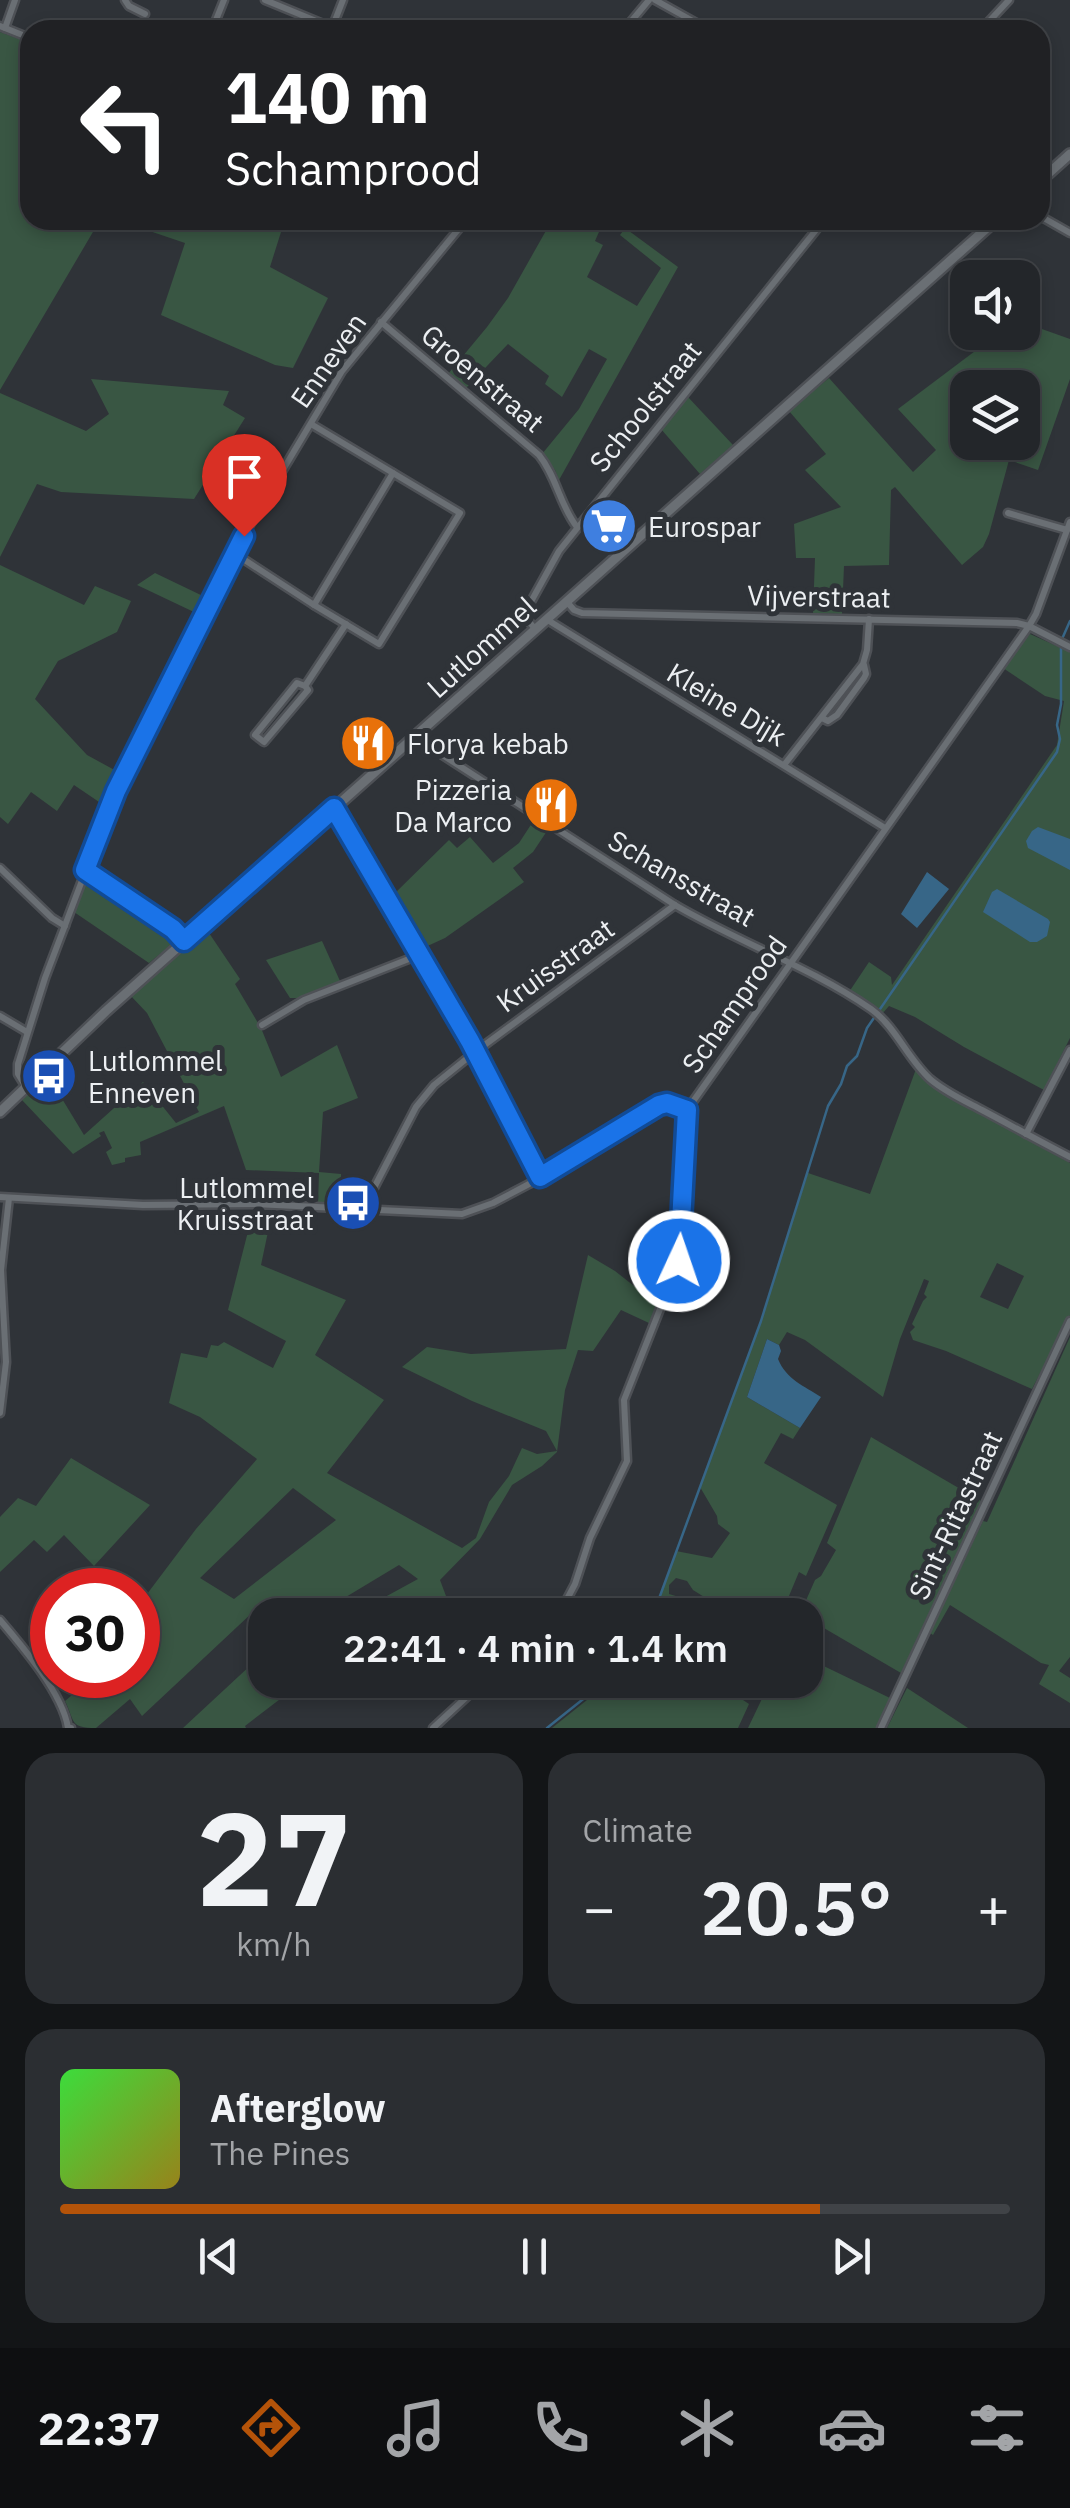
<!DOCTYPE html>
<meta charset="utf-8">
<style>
body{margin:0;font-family:"IBM Plex Sans",sans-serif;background:#2b2e32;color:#f1f3f6;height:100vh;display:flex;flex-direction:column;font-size:38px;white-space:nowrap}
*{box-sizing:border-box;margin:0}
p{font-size:32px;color:#a3a5a8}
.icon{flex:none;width:55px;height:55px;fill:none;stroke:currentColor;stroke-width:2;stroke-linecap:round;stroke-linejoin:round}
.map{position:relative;height:1728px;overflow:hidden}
.sheet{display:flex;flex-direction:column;gap:25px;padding:25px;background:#131517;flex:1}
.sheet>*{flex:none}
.top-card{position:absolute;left:20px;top:20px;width:1030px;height:210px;border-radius:30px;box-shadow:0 5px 15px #0003,0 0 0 2px #404347;background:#202124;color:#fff;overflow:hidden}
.controls{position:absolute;left:950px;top:260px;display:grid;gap:20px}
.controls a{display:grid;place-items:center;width:90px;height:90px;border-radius:20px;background:#23262a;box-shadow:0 5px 15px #0003,0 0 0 2px #404347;font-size:50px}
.speed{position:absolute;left:30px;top:1568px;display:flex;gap:20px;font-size:50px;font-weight:700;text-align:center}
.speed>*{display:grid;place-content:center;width:130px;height:130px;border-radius:50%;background:#23262a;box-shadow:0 5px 15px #0003,0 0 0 2px #404347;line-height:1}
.speed .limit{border:15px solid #d22;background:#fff;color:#111}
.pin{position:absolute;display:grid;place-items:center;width:85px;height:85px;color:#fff;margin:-102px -42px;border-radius:50% 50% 50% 0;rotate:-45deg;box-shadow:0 0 10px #0007}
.pin .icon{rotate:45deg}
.me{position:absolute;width:110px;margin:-55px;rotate:3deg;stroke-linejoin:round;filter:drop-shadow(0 0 8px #0008)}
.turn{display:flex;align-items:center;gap:35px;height:210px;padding:0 40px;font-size:45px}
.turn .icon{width:130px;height:130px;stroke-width:2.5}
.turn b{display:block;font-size:70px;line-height:85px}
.big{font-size:75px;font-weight:600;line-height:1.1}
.sheet .card{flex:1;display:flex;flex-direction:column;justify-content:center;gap:15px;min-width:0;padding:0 35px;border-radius:30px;background:#2b2e32}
.sheet .dial{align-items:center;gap:0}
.dial b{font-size:130px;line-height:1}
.song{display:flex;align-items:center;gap:30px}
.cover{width:120px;height:120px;border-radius:15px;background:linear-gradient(135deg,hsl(120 70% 55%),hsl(50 70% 35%))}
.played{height:10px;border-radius:5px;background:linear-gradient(90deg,#b45309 80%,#404347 80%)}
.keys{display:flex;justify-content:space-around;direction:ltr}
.heat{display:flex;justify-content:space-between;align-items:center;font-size:55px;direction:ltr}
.sheet .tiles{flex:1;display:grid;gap:25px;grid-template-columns:1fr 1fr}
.card:last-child{grid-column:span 2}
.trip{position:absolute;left:248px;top:1598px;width:575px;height:100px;border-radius:30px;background:#23262a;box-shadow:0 5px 15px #0003,0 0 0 2px #404347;font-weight:600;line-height:100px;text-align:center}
.tabs{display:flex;height:160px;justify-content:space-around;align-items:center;background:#0e0f11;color:#a3a5a8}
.tabs .icon{width:70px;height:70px}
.tabs .active{color:#b45309}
.tabs b{font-size:45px;color:#f1f3f6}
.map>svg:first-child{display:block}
.green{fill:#395643;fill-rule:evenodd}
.water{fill:#376687}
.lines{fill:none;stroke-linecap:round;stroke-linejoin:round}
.stream{stroke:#376687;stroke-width:2.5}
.street-casing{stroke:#4e5156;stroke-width:11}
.secondary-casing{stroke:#4e5156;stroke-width:14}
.street{stroke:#6a6f74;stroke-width:6}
.secondary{stroke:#6a6f74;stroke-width:9}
.route-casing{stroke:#114b97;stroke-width:25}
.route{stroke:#1a73e8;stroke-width:18}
.labels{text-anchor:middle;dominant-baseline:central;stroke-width:10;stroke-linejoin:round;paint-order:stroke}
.street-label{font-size:28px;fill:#eceff2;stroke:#2f3338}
.poi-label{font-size:28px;fill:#eceff2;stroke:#2f3338;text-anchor:start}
</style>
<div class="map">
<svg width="1070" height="1728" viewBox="0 0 1070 1728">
<rect width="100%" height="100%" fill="#2f3338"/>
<g class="green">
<polygon points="0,32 30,43 30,220 100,220 0,390"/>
<polygon points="117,220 246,220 281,232 270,267 328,298 293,368 275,365 161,315 185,243"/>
<polygon points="552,220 594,220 602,225 595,241 603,245 587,277 637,306 661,268 620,235 625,228 678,267 559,480 555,470 542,454 579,409 607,359 589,349 562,397 545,384 549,376 508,344 466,388 448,374 487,327 508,298"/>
<path d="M 1026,313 L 1039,328 L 1070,339 L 1070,379 L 1038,470 L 1009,460 L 989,534 L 983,547 L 962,565 L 895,487 L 891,490 L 889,565 L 844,566 L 842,614 L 813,613 L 815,558 L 796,558 L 794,524 L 841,507 L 805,470 L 826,454 L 789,411 L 829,378 L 913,472 L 936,450 L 898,409 L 999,333 L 1022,332 L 1023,315 ZM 968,388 L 1022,388 L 1022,442 L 968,442 Z"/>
<polygon points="91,379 229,391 223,405 245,418 194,499 61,492 37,484 0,557 0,393 86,431 109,414"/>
<polygon points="687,396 733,445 700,474 661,429"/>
<polygon points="0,565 84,605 95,586 131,601 117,632 58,661 35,699 87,755 120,773 105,806 74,785 57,811 31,792 8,824 0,817"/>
<polygon points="155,573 205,597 196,613 137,585"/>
<polygon points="1030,634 1070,652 1070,1038 1044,1090 964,1047 915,1017 889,1006 882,1014 849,992 869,962 891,977 892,985 1057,745 1064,701 1045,696 1003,668"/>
<polygon points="534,820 549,828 533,852 513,868 524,882 445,938 421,949 391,897 449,840 457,848 470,837 493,863 519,843"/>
<polygon points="93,880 170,932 173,936 171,945 149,963 74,912 84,882"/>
<polygon points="207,930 240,979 235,984 261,1028 281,1077 337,1045 358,1098 323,1112 319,1172 341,1174 341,1206 318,1204 319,1173 246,1170 224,1106 140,1142 141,1155 125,1158 125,1162 112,1165 106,1152 112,1148 104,1131 99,1133 101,1136 73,1154 22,1100 47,1074 84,1135 143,1082 176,1123 199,1112 147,1013 130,995"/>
<polygon points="322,941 340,981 301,998 290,998 266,960"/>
<path d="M 916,1069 L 938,1091 L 1070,1163 L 1070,1315 L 1032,1389 L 946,1351 L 913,1340 L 910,1332 L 915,1327 L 912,1324 L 923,1301 L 927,1297 L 924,1294 L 929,1281 L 924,1279 L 900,1339 L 883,1397 L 805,1340 L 787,1332 L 779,1345 L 767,1339 L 747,1397 L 800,1428 L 793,1439 L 781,1433 L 764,1463 L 837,1505 L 806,1576 L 799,1572 L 781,1615 L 733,1615 L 693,1590 L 687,1581 L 676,1578 L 669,1585 L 669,1594 L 679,1597 L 706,1615 L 675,1615 L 656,1608 L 676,1551 L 712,1558 L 730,1533 L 718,1524 L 717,1516 L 700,1487 L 761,1321 L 808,1173 L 870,1194 ZM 997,1263 L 1024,1276 L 1008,1309 L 980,1297 Z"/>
<path d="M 254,1208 L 273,1208 L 261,1265 L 346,1300 L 315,1355 L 384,1400 L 327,1473 L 462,1548 L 476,1538 L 489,1502 L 509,1476 L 522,1448 L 537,1454 L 557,1451 L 546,1431 L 472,1401 L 402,1367 L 427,1347 L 471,1354 L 566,1349 L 588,1255 L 615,1271 L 657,1304 L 649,1323 L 621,1310 L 593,1351 L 578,1350 L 565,1390 L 557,1452 L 542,1466 L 512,1485 L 480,1539 L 440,1580 L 449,1604 L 430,1615 L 352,1615 L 418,1579 L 399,1565 L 316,1615 L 265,1615 L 265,1618 L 253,1612 L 142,1716 L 130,1699 L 96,1728 C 69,1728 75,1721 65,1701 L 96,1675 L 138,1675 L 138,1606 L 196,1529 L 257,1459 L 200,1417 L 169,1403 L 181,1353 L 207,1358 L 211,1345 L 218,1346 L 224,1342 L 273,1368 L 286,1341 L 228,1310 ZM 293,1488 L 336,1520 L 234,1599 L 200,1578 Z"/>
<polygon points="1070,1337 1070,1657 1059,1671 1070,1678 1070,1703 1039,1684 1049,1665 1041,1663 950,1605 933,1635 930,1633 983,1521 987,1522"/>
<polygon points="871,1437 981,1501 901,1673 805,1617 805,1615 800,1614 815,1580 821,1576 836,1550 827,1543"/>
<polygon points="71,1458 150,1505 94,1566 64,1535 47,1552 34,1540 0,1572 0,1517 18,1498 36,1506"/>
<polygon points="265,1652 265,1680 305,1680 245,1726 246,1728 183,1728"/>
<polygon points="805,1657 890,1698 876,1728 748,1728 771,1680 805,1680"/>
<polygon points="612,1680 750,1680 740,1698 749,1704 738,1728 552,1728"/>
<polygon points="907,1688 968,1728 887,1728"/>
</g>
<g class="water">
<polygon points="1038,827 1070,839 1070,870 1028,848 1026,841 1032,831"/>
<polygon points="927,872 949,889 917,928 901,914"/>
<polygon points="997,889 1048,919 1050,922 1047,936 1037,942 1030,942 983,912 992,892"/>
<path d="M 767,1339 L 779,1345 L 781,1351 L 778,1359 C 786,1379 804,1386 821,1397 L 800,1428 L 747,1397 Z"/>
</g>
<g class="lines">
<g class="stream">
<polyline points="1062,639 1070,621"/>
<polyline points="653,1615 761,1321 828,1106 841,1084 847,1066 857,1056 867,1028 1057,752 1060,739 1057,725 1061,704 1061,647"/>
<polyline points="547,1728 607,1680"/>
</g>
<g class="street-casing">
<g id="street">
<polyline points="125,0 129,6 145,14"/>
<polyline points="265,0 338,30"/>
<polyline points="655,0 709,30"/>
<polyline points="0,26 30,38"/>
<polyline points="5,28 15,0"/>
<polyline points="332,28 343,0"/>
<polyline points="212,30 224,0"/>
<polyline points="624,30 649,0"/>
<polyline points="981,30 1009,0"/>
<polyline points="1040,216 1070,233"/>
<path d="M 381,322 L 539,455 C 557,477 560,506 577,527"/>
<polyline points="1008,513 1067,530"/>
<polyline points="234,553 314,605 379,644 460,513 311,424"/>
<polyline points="567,602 574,610 582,613 1017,623 1029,626 1070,647"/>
<polyline points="314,605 393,473"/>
<polyline points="546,619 885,828"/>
<polyline points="535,629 527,619 528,607 559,551 824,220"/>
<polyline points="305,686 308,690 264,742 255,735 297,683 305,686 346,624"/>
<polyline points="822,718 828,721 837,715 864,678 866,674 864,665"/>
<path d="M 417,735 L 427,745 L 675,905 C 738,942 810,967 871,1009 C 896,1027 907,1058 930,1079 C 945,1092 965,1101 982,1110 C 1012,1126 1041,1142 1070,1157"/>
<polyline points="784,765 863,664 867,650 869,619"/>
<polyline points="334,808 470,1041 541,1177"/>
<polyline points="0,868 52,918 65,926"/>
<polyline points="85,870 173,929 184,941"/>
<polyline points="0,1016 27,1032"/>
<polyline points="262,1025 304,1000 419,955"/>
<polyline points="26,1087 18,1074 18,1064 45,978 116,791 244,535 342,371 466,220"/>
<polyline points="687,1110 1029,626 1036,614 1070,522"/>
<polyline points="1026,1134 1070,1050"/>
<polyline points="0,1197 143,1205 255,1204 462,1214 493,1203 529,1184 659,1105 667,1103 687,1110"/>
<polyline points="363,1209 416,1107 434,1085 475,1052 675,905"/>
<polyline points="0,1413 6,1362 1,1270 9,1198"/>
<polyline points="555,1615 566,1601 575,1584 590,1538 627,1461 624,1400 679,1261 687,1110"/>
<path d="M 0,1620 C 23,1647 63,1694 68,1728 L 71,1728"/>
<polyline points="433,1728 485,1680"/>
<polyline points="881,1728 1070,1321"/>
</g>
</g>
<g class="secondary-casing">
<g id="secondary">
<polyline points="1040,181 1070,154"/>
<polyline points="0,1112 106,1011 996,220"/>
</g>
</g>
<use href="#street" class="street"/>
<use href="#secondary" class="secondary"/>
</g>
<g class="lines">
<g class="route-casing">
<polyline id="route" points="244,536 116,791 85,870 173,929 184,941 334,808 470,1041 540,1177 659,1105 667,1103 687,1110 679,1261"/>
</g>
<use href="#route" class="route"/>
</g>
<defs>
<g id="supermarket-disc" transform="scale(2.875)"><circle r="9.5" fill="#3f7fe0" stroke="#2f3338"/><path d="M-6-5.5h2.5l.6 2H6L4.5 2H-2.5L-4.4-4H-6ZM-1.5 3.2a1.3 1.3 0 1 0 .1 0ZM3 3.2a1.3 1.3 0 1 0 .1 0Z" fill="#fff"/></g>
<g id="restaurant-disc" transform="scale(2.875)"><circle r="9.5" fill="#e8710a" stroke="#2f3338"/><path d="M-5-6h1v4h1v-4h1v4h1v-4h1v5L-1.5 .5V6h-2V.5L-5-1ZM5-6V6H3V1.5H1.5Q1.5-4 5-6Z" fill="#fff"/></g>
<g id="bus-disc" transform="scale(2.875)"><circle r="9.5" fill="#1a4fb4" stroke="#2f3338"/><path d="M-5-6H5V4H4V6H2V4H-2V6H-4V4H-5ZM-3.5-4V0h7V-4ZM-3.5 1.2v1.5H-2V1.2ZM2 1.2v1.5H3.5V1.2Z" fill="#fff"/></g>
</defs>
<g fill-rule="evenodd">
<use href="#supermarket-disc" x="609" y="526"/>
<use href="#restaurant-disc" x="368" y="743"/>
<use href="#restaurant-disc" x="551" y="805"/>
<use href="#bus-disc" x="49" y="1076"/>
<use href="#bus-disc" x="353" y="1203"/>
</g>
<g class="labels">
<g class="street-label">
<text transform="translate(328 360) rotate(-55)">Enneven</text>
<text transform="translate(483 378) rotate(40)">Groenstraat</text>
<text transform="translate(645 406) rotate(-51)">Schoolstraat</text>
<text transform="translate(819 596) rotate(1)">Vijverstraat</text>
<text transform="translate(481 647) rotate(-42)">Lutlommel</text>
<text transform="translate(727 704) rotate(31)">Kleine Dijk</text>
<text transform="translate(682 878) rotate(30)">Schansstraat</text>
<text transform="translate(555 965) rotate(-36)">Kruisstraat</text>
<text transform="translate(734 1004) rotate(-55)">Schamprood</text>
<text transform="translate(955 1515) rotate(-65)">Sint-Ritastraat</text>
</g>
<g class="poi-label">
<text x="648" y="526">Eurospar</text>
<text x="407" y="743">Florya kebab</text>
<text x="512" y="789" text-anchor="end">Pizzeria<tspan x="512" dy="32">Da Marco</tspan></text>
<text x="88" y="1060">Lutlommel<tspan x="88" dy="32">Enneven</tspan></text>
<text x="314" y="1187" text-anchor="end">Lutlommel<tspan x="314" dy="32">Kruisstraat</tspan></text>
</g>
</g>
</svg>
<div class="controls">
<a><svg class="icon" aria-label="sound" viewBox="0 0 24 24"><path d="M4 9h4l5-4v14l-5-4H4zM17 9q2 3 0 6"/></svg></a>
<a><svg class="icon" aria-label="layers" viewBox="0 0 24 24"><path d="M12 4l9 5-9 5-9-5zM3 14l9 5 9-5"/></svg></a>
</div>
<div class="speed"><div class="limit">30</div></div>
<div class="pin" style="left:244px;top:536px;background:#d93025"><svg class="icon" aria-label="arrive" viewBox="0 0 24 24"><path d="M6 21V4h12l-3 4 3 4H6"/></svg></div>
<svg class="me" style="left:679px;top:1261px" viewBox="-20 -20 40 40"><circle r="17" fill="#1a73e8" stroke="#fff" stroke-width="3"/><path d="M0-11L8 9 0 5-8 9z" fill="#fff"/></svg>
<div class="trip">22:41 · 4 min · 1.4 km</div>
<div class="top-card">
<div class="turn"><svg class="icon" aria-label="left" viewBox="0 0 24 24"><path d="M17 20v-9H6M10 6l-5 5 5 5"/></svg><div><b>140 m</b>Schamprood</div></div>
</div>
</div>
<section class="sheet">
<div class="tiles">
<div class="card dial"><b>27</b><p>km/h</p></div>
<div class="card"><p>Climate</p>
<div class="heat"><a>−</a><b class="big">20.5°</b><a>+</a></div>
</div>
<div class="card">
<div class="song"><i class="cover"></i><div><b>Afterglow</b><p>The Pines</p></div></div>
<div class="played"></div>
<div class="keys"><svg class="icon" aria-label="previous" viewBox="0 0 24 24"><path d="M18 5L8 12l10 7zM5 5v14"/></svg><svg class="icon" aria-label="pause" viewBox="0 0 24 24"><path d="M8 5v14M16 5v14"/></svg><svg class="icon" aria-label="next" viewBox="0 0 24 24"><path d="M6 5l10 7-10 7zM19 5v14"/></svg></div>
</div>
</div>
</section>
<nav class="tabs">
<b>22:37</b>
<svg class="icon active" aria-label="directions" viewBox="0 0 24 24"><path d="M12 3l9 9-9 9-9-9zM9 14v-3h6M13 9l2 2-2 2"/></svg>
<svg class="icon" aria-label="music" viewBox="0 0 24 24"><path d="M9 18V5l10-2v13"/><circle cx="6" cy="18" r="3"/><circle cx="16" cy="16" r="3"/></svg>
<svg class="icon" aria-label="phone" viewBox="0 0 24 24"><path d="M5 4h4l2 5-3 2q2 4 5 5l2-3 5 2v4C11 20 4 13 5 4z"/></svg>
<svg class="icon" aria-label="climate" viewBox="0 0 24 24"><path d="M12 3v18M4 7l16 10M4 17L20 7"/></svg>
<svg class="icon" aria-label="car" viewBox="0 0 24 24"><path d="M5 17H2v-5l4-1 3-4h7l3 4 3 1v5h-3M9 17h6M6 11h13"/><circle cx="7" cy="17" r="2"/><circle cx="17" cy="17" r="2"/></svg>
<svg class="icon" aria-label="filters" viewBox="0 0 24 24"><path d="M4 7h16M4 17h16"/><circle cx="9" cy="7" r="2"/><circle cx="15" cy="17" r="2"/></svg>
</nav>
